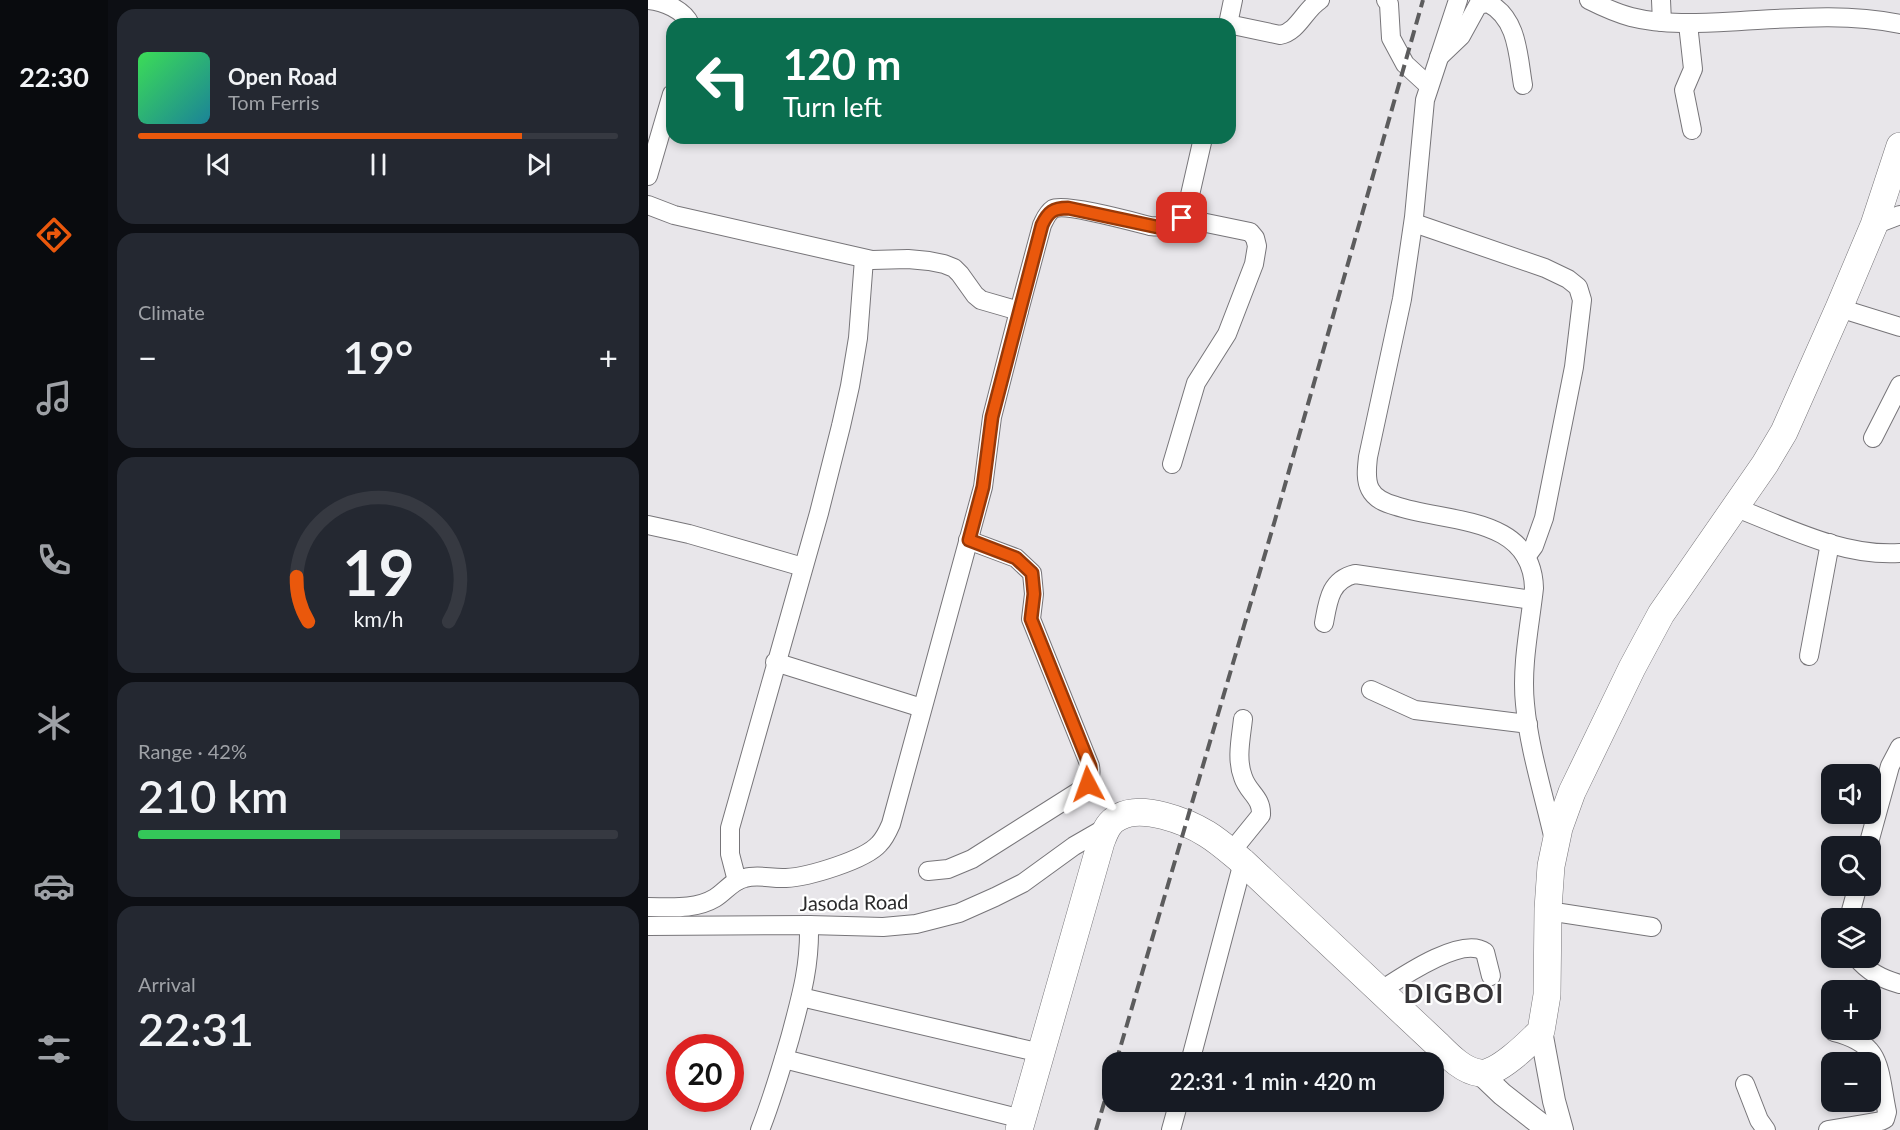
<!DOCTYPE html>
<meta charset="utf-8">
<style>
body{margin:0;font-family:Lato,sans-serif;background:#242831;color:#f1f3f6;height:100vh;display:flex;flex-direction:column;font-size:22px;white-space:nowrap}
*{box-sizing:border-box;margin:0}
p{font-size:20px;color:#9ea1a6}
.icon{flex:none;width:33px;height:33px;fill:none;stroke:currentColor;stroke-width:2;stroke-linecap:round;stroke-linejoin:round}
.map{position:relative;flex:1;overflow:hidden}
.sheet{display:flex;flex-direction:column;gap:9px;padding:9px;background:#0d0f14;width:540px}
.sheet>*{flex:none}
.guide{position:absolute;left:18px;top:18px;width:570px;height:126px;border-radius:18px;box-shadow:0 3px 9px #0003;background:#0b6e4f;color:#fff;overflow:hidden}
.controls{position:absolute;left:1173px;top:764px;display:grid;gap:12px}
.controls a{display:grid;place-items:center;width:60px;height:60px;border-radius:12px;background:#171b24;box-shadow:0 3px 9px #0003;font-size:30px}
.speed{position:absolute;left:18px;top:1034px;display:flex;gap:12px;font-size:30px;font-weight:700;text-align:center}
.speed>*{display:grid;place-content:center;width:78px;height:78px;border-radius:50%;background:#171b24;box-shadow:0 3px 9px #0003;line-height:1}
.speed .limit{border:9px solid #d22;background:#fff;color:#111}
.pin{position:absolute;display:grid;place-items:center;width:51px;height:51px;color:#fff;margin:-26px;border-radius:12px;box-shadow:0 3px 9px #0006}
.me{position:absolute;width:66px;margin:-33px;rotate:356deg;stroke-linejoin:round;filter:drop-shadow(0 0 4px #0008)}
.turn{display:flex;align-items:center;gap:21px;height:126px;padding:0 18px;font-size:27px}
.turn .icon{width:78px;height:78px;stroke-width:2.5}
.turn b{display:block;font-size:42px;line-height:51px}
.big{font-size:45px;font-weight:600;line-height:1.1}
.sheet .card{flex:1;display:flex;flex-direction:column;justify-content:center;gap:9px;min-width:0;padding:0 21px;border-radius:18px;background:#242831}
.sheet .dial{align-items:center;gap:0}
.dial svg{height:156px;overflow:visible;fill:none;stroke:#363941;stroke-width:7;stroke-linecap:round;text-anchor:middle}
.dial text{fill:#f1f3f6;stroke:none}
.song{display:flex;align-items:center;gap:18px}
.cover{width:72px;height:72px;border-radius:9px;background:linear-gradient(135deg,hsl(130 70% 55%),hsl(190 70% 35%))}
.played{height:6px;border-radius:3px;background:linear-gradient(90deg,#ea580c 80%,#363941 80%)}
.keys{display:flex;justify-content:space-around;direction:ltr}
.heat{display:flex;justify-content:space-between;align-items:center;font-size:33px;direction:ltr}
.charge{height:9px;border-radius:4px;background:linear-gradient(90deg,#34c759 42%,#363941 0)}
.trip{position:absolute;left:454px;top:1052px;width:342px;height:60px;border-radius:18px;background:#171b24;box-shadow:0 3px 9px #0003;font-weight:600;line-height:60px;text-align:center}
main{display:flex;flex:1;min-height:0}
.tabs{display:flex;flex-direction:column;width:108px;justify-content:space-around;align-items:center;background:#090b0e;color:#9ea1a6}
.tabs .icon{width:42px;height:42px}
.tabs .on{color:#ea580c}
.tabs b{font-size:27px;color:#f1f3f6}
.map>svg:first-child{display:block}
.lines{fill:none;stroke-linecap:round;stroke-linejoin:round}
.minor-casing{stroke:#777579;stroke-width:20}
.major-casing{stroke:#777579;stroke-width:24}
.highway-casing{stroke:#777579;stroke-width:28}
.minor{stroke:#fff;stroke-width:18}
.major{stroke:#fff;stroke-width:22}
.highway{stroke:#fff;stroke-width:27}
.rail{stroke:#5c5c5d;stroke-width:4;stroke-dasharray:12 6;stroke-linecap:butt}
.route-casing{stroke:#983908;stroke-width:15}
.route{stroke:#ea580c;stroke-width:10}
.labels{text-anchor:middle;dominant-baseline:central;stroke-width:4.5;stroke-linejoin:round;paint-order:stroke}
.street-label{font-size:20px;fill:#2a2a2b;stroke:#fff}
.district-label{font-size:26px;font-weight:bold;letter-spacing:1.5px;fill:#373538;stroke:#fff}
</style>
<main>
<nav class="tabs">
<b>22:30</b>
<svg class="icon on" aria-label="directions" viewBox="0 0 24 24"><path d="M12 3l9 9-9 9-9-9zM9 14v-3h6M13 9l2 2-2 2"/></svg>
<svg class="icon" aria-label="music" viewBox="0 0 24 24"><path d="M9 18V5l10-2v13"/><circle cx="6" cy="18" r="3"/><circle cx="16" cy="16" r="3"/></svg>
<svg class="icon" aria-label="phone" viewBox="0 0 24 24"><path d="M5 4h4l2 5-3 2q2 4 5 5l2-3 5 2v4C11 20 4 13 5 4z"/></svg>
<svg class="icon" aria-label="climate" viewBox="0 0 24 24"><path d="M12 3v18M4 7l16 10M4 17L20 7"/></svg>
<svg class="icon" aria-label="car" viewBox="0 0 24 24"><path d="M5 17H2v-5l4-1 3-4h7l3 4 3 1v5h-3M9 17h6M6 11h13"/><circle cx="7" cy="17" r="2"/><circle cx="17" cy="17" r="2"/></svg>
<svg class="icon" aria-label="filters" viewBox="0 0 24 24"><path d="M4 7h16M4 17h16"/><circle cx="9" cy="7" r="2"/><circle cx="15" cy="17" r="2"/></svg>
</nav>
<section class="sheet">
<div class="card">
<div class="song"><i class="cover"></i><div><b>Open Road</b><p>Tom Ferris</p></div></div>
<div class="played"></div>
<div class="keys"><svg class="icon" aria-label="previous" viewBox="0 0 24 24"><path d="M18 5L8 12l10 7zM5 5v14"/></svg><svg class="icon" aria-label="pause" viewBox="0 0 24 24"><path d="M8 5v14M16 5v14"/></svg><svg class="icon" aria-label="next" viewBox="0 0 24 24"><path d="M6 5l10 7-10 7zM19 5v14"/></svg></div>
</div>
<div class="card"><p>Climate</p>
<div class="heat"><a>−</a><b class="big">19°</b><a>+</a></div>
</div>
<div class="card dial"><svg viewBox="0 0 100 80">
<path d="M14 69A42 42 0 1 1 86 69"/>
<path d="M14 69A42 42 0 0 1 8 46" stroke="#ea580c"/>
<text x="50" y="56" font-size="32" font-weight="700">19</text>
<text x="50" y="72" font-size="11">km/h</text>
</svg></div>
<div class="card"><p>Range · 42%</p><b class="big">210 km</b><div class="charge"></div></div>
<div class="card"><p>Arrival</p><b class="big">22:31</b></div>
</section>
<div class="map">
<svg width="1252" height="1130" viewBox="0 0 1252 1130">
<rect width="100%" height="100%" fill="#e8e6ea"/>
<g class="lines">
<g class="minor-casing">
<g id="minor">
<path d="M 0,0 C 15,1 36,10 42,24"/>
<polyline points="738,0 741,4 743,38 757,64 781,86"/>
<path d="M 810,0 L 777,100 L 766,217 L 754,299 L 720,457 C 719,467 717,479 722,489 C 727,499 737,503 748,506 C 798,523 884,515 886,588 C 882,625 873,666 877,704 C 881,749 896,795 906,840"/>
<path d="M 941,0 C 955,7 968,13 983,17 C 1019,26 1056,23 1093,21 C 1145,18 1200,13 1252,24"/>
<polyline points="1013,0 1014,22"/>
<path d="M 580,24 L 632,35 C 650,32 657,9 672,0"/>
<polyline points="580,24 585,0"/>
<polyline points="1040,24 1045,69 1036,90 1044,130"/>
<path d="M 791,57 L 813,36 L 830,5 L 840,3 C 870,18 870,56 875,85"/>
<polyline points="0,176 24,94"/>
<path d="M 0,205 L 26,215 L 224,260 L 260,259 L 281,261 L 296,264 L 306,268 L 312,274 L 327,295 L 333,300 L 371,311 L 394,225 C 397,219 399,213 405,209 C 416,203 486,222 502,226 C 521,228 531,225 539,208 L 555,138"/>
<polyline points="766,223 897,268 920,279 930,287 934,300 926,367 896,518 886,546 878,557"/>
<polyline points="1226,225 1252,215"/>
<polyline points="1191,308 1252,327"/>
<polyline points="1225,438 1252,385"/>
<polyline points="524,464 548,383 579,334 606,264 609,246 607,238 602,232 534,218"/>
<path d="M 1086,507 C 1138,527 1195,557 1252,553"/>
<polyline points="0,525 41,534 155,567"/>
<path d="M 676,623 C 680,601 682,580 707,574 L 884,600"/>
<polyline points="1161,656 1182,543"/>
<polyline points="127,662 274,708"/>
<polyline points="723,690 767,710 880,724"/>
<polyline points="1220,846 1242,766 1252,747"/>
<path d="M 583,852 L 613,815 C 614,797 600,793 595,777 C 588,759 593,738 595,719"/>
<path d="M 280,871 L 300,869 L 324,859 L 433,790 C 441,782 444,777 442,766 L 383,619 L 386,594 L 384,573 L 368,558 L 320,540"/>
<polyline points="89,881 82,854 82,828 171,513 193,426 202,386 210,338 216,259"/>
<path d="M 0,907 C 22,907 47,910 67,898 C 77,892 85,880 97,878 C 110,874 124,879 138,878 C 160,877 217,860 231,844 C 237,838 240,831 243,824 L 335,487 L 344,417 L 371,311"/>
<polyline points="900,911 1004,927"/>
<polyline points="1201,918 1210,885"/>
<polyline points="0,926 161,925 235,927 268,924 311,913 347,897 375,883 426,846 459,827"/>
<path d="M 1208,957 C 1220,972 1234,979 1252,984"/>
<path d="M 732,991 C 752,978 814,935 837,952 L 843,976"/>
<polyline points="153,997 393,1053"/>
<polyline points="136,1059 374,1119"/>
<polyline points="542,1062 595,862"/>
<polyline points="1097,1084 1111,1120 1118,1130"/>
<path d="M 112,1130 C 124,1100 133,1069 142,1038 C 153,997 162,967 161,925"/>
<polyline points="523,1130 531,1101"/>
<path d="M 1180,1130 L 1233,1121 L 1237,1119 L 1239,1112 C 1230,1068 1235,1044 1186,1032"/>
</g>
</g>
<g class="major-casing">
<g id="major">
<polyline points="893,1031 906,1101 914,1130"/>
<polyline points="832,1073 854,1094 900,1130"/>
</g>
</g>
<g class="highway-casing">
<path id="highway" d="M 371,1130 L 453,842 C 457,832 460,822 471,817 C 494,804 538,821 559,834 C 572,842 584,853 595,862 L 789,1044 C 800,1055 815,1071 832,1073 C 848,1076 882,1042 893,1031 L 899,995 L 900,909 L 903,866 L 911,828 L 924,792 L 984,668 L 1013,614 L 1117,464 L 1136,432 L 1191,308 L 1226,225 L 1252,146"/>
</g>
<use href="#minor" class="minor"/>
<use href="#major" class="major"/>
<use href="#highway" class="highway"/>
<g class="rail">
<polyline points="468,1062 627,520 775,0"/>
<polyline points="448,1130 465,1073"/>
</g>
</g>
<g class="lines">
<g class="route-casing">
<path id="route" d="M 440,784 L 443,775 L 442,766 L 383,619 L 386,594 L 384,573 L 368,558 L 321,540 L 335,487 L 344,417 L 394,225 C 400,212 405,208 420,208 L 514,228 L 525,226 L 534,218"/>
</g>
<use href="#route" class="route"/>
</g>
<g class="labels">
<g class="street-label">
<text transform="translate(206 902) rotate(-1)">Jasoda Road</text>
</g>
<g class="district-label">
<text x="806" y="993">DIGBOI</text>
</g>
</g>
</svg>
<div class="controls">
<a><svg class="icon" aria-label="sound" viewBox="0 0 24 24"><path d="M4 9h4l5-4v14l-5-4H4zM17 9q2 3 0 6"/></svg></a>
<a><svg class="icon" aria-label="search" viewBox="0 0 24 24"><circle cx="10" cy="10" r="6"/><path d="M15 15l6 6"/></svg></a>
<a><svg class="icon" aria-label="layers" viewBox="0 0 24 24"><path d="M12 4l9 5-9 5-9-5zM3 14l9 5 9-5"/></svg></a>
<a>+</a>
<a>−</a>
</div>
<div class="speed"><div class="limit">20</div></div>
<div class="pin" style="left:534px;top:218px;background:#d93025"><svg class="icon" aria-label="arrive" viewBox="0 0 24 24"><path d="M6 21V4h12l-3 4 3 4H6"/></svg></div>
<svg class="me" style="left:440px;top:784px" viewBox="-20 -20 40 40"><path d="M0-17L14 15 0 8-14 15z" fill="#ea580c" stroke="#fff" stroke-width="4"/></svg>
<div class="trip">22:31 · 1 min · 420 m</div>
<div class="guide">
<div class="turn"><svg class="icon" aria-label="left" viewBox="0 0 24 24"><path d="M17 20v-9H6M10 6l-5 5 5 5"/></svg><div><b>120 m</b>Turn left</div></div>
</div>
</div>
</main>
